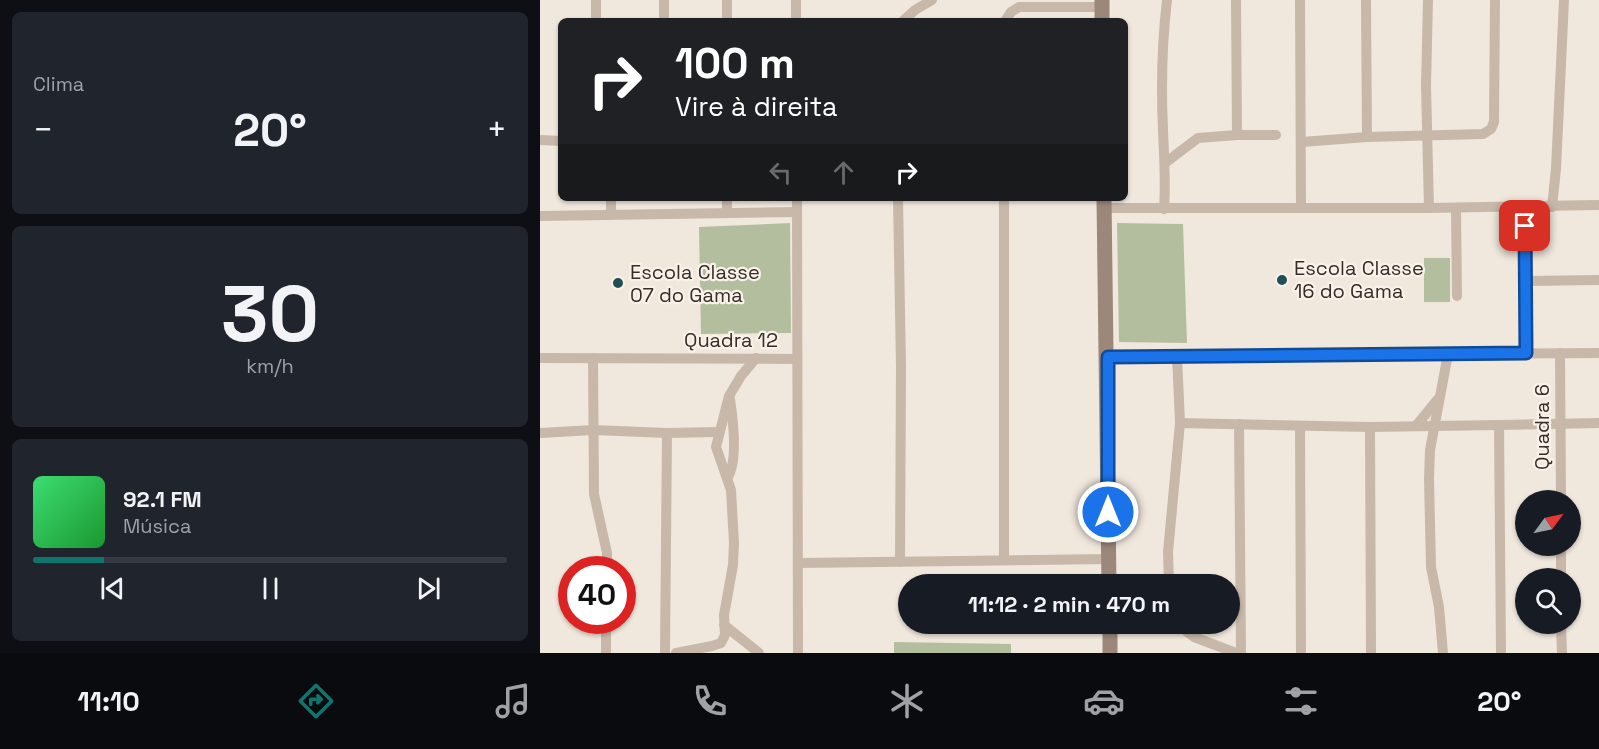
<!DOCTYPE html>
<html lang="pt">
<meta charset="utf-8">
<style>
body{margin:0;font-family:"Space Grotesk",sans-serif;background:#20242c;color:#f1f3f6;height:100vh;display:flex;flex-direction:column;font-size:22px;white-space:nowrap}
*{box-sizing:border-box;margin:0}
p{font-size:20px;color:#9ea1a6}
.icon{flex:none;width:33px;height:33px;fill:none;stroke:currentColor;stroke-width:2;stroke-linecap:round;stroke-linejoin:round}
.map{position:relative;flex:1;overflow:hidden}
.sheet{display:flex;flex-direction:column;gap:12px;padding:12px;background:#0d0f14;width:540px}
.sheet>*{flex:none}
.guide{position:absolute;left:18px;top:18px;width:570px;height:183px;border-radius:9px;box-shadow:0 2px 4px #0004;background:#202124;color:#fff;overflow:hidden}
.needle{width:39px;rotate:57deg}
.tools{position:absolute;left:975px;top:490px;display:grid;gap:12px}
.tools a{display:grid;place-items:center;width:66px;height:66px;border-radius:50%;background:#171b24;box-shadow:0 2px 4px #0004;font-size:30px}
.speed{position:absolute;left:18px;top:556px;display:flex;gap:12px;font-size:30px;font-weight:700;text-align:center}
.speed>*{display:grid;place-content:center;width:78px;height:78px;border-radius:50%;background:#171b24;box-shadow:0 2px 4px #0004;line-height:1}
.speed .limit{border:9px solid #d22;background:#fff;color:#111}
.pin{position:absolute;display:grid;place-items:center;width:51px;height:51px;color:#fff;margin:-26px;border-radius:12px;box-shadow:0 3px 9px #0006}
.me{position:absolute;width:66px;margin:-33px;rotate:0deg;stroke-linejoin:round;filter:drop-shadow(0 0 4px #0008)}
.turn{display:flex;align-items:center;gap:21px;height:126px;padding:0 18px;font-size:27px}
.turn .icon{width:78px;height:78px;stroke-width:2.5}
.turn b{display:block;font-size:42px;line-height:51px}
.lanes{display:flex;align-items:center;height:57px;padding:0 18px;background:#0003;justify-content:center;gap:30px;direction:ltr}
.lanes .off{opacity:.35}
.big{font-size:45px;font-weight:600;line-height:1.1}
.sheet .widget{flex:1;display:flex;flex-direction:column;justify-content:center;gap:9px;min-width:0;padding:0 21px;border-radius:9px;background:#20242c}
.sheet .dial{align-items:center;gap:0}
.dial b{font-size:78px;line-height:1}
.song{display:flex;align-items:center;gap:18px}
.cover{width:72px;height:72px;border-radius:9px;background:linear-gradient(135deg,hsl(140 70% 55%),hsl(130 70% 35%))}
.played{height:6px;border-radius:3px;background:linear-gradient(90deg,#0f766e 15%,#363941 15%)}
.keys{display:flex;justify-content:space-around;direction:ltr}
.heat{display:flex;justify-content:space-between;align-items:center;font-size:33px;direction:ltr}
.trip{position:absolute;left:358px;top:574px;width:342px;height:60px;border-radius:30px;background:#171b24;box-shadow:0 2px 4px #0004;font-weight:600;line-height:60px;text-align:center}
.dock{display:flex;height:96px;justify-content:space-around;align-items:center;background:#090b0e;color:#9ea1a6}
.dock .icon{width:42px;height:42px}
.dock .active{color:#0f766e}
.dock b{font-size:27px;color:#f1f3f6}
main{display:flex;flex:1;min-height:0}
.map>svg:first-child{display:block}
.green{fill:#b3be9e}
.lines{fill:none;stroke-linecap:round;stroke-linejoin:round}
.street{stroke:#c8b8aa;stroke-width:10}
.secondary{stroke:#9b887b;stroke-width:15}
.route-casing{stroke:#114b97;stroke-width:15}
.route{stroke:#1a73e8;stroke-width:10}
.poi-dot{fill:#215054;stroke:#f8f2e9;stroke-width:2}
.labels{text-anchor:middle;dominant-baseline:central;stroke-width:4.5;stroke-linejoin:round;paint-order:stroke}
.poi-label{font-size:20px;fill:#362d29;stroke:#f8f2e9;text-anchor:start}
.street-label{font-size:20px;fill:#362d29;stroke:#f8f2e9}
</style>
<main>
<section class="sheet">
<div class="widget"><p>Clima</p>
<div class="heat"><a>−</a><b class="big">20°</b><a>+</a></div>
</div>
<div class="widget dial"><b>30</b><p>km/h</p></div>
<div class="widget">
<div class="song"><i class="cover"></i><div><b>92.1 FM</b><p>Música</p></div></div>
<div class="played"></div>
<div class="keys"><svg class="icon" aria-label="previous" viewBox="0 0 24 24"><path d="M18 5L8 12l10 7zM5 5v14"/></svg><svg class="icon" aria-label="pause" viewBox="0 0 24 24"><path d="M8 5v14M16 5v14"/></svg><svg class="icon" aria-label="next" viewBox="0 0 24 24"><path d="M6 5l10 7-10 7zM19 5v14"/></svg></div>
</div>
</section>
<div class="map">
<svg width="1059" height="653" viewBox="0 0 1059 653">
<rect width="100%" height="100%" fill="#f0e8dd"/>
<g class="green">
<polygon points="250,223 251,333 161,334 159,227"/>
<polygon points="577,223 643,224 647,343 579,342"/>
<rect x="884" y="258" width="26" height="44"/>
<polygon points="354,642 471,644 471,653 354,653"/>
</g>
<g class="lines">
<g class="street">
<polyline points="56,0 56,21"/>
<polyline points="124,0 124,21"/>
<polyline points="256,0 256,21"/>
<polyline points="696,0 697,135"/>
<polyline points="760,0 761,207"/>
<polyline points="826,0 827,137"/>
<polyline points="888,0 886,86 889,208"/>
<polyline points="187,21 187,0"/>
<polyline points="363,21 375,10 392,0"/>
<polyline points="465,21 471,12 479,7 562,7"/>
<polyline points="0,140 21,141"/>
<polyline points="762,142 827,137 943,134 951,129 954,122 955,0"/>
<polyline points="625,163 658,138 697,135 736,135"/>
<polyline points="71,198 71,215"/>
<polyline points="187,198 187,213"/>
<polyline points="257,198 258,653"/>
<polyline points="358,198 361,367 360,562"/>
<polyline points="464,198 464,560"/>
<polyline points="985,207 986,353"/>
<polyline points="1012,207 1016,169 1024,0"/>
<polyline points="564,208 889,208 1059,205"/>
<polyline points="916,208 917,296"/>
<path d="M 624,209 C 626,182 624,157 623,130 C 621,87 622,43 627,0"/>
<polyline points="0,216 257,212"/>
<polyline points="986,281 1059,280"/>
<polyline points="1020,353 1021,501"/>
<polyline points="568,357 1059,353"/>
<polyline points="0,358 257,359"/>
<polyline points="53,358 54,494 67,553 67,570"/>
<polyline points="640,423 830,427"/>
<polyline points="699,424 701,653"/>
<polyline points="760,426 761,653"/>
<polyline points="876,426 898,399"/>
<polyline points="0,433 53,430 127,433"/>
<path d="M 188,477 C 198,460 193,419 190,399"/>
<polyline points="1021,546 1021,579"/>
<polyline points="259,563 569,559"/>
<polyline points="629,585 628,552 640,423 637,356"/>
<polyline points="66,621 66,653"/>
<polyline points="637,624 654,637 696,653"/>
<polyline points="1021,624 1022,653"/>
<polyline points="184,625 219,653"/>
<polyline points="125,653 127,433 179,432"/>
<polyline points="136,653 172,646 181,643 185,635 184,615 193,565 194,543 191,490 176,447 189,396 201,376 216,358"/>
<polyline points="831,653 830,427 959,425"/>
<polyline points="903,653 899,607 891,567 889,479 890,450 908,354"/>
<polyline points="961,653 959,425 1059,423"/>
</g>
<g class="secondary">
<polyline points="562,0 562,21"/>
<polyline points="564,198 569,585"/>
<polyline points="570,624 570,653"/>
</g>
</g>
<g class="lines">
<g class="route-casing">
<polyline id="route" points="568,512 568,357 986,353 985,226"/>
</g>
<use href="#route" class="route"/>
</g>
<g class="poi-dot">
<circle cx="742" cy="280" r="6"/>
<circle cx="78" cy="283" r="6"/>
</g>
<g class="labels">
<g class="poi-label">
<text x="754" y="268">Escola Classe<tspan x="754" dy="23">16 do Gama</tspan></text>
<text x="90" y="272">Escola Classe<tspan x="90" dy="23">07 do Gama</tspan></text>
</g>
<g class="street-label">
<text x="191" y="340">Quadra 12</text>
<text transform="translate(1002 427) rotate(-90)">Quadra 6</text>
</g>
</g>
</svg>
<div class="tools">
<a><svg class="needle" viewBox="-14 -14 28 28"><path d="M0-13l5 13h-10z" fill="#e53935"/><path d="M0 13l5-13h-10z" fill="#9ea1a6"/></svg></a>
<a><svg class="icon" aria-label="search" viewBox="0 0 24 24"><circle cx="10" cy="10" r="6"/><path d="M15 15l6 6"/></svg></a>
</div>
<div class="speed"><div class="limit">40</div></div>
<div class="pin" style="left:985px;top:226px;background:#d93025"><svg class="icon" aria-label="arrive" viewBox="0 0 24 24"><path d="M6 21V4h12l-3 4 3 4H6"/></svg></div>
<svg class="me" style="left:568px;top:512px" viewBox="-20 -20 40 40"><circle r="17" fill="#1a73e8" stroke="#fff" stroke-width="3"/><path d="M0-11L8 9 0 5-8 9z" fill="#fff"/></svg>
<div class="trip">11:12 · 2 min · 470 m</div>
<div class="guide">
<div class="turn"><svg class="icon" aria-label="right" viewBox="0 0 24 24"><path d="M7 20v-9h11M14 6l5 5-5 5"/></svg><div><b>100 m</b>Vire à direita</div></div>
<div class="lanes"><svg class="icon off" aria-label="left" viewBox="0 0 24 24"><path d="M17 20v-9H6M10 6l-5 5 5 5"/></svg><svg class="icon off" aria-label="ahead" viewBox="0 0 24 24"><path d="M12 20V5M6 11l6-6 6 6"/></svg><svg class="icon" aria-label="right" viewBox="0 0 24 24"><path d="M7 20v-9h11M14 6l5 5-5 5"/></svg></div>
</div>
</div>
</main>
<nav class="dock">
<b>11:10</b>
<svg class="icon active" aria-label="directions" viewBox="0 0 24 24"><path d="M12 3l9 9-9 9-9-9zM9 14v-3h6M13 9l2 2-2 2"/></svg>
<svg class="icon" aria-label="music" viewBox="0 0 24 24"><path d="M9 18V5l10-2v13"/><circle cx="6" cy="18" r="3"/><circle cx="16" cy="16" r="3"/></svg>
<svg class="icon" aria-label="phone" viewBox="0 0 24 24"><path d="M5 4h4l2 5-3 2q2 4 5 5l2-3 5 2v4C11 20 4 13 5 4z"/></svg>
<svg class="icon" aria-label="climate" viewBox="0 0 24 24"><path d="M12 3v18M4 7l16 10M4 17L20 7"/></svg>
<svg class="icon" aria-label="car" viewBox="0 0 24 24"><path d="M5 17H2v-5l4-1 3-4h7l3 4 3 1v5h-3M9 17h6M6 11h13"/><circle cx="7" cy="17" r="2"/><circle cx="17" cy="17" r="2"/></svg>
<svg class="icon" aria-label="filters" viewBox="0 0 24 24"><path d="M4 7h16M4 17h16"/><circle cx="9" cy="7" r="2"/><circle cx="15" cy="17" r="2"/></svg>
<b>20°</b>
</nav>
